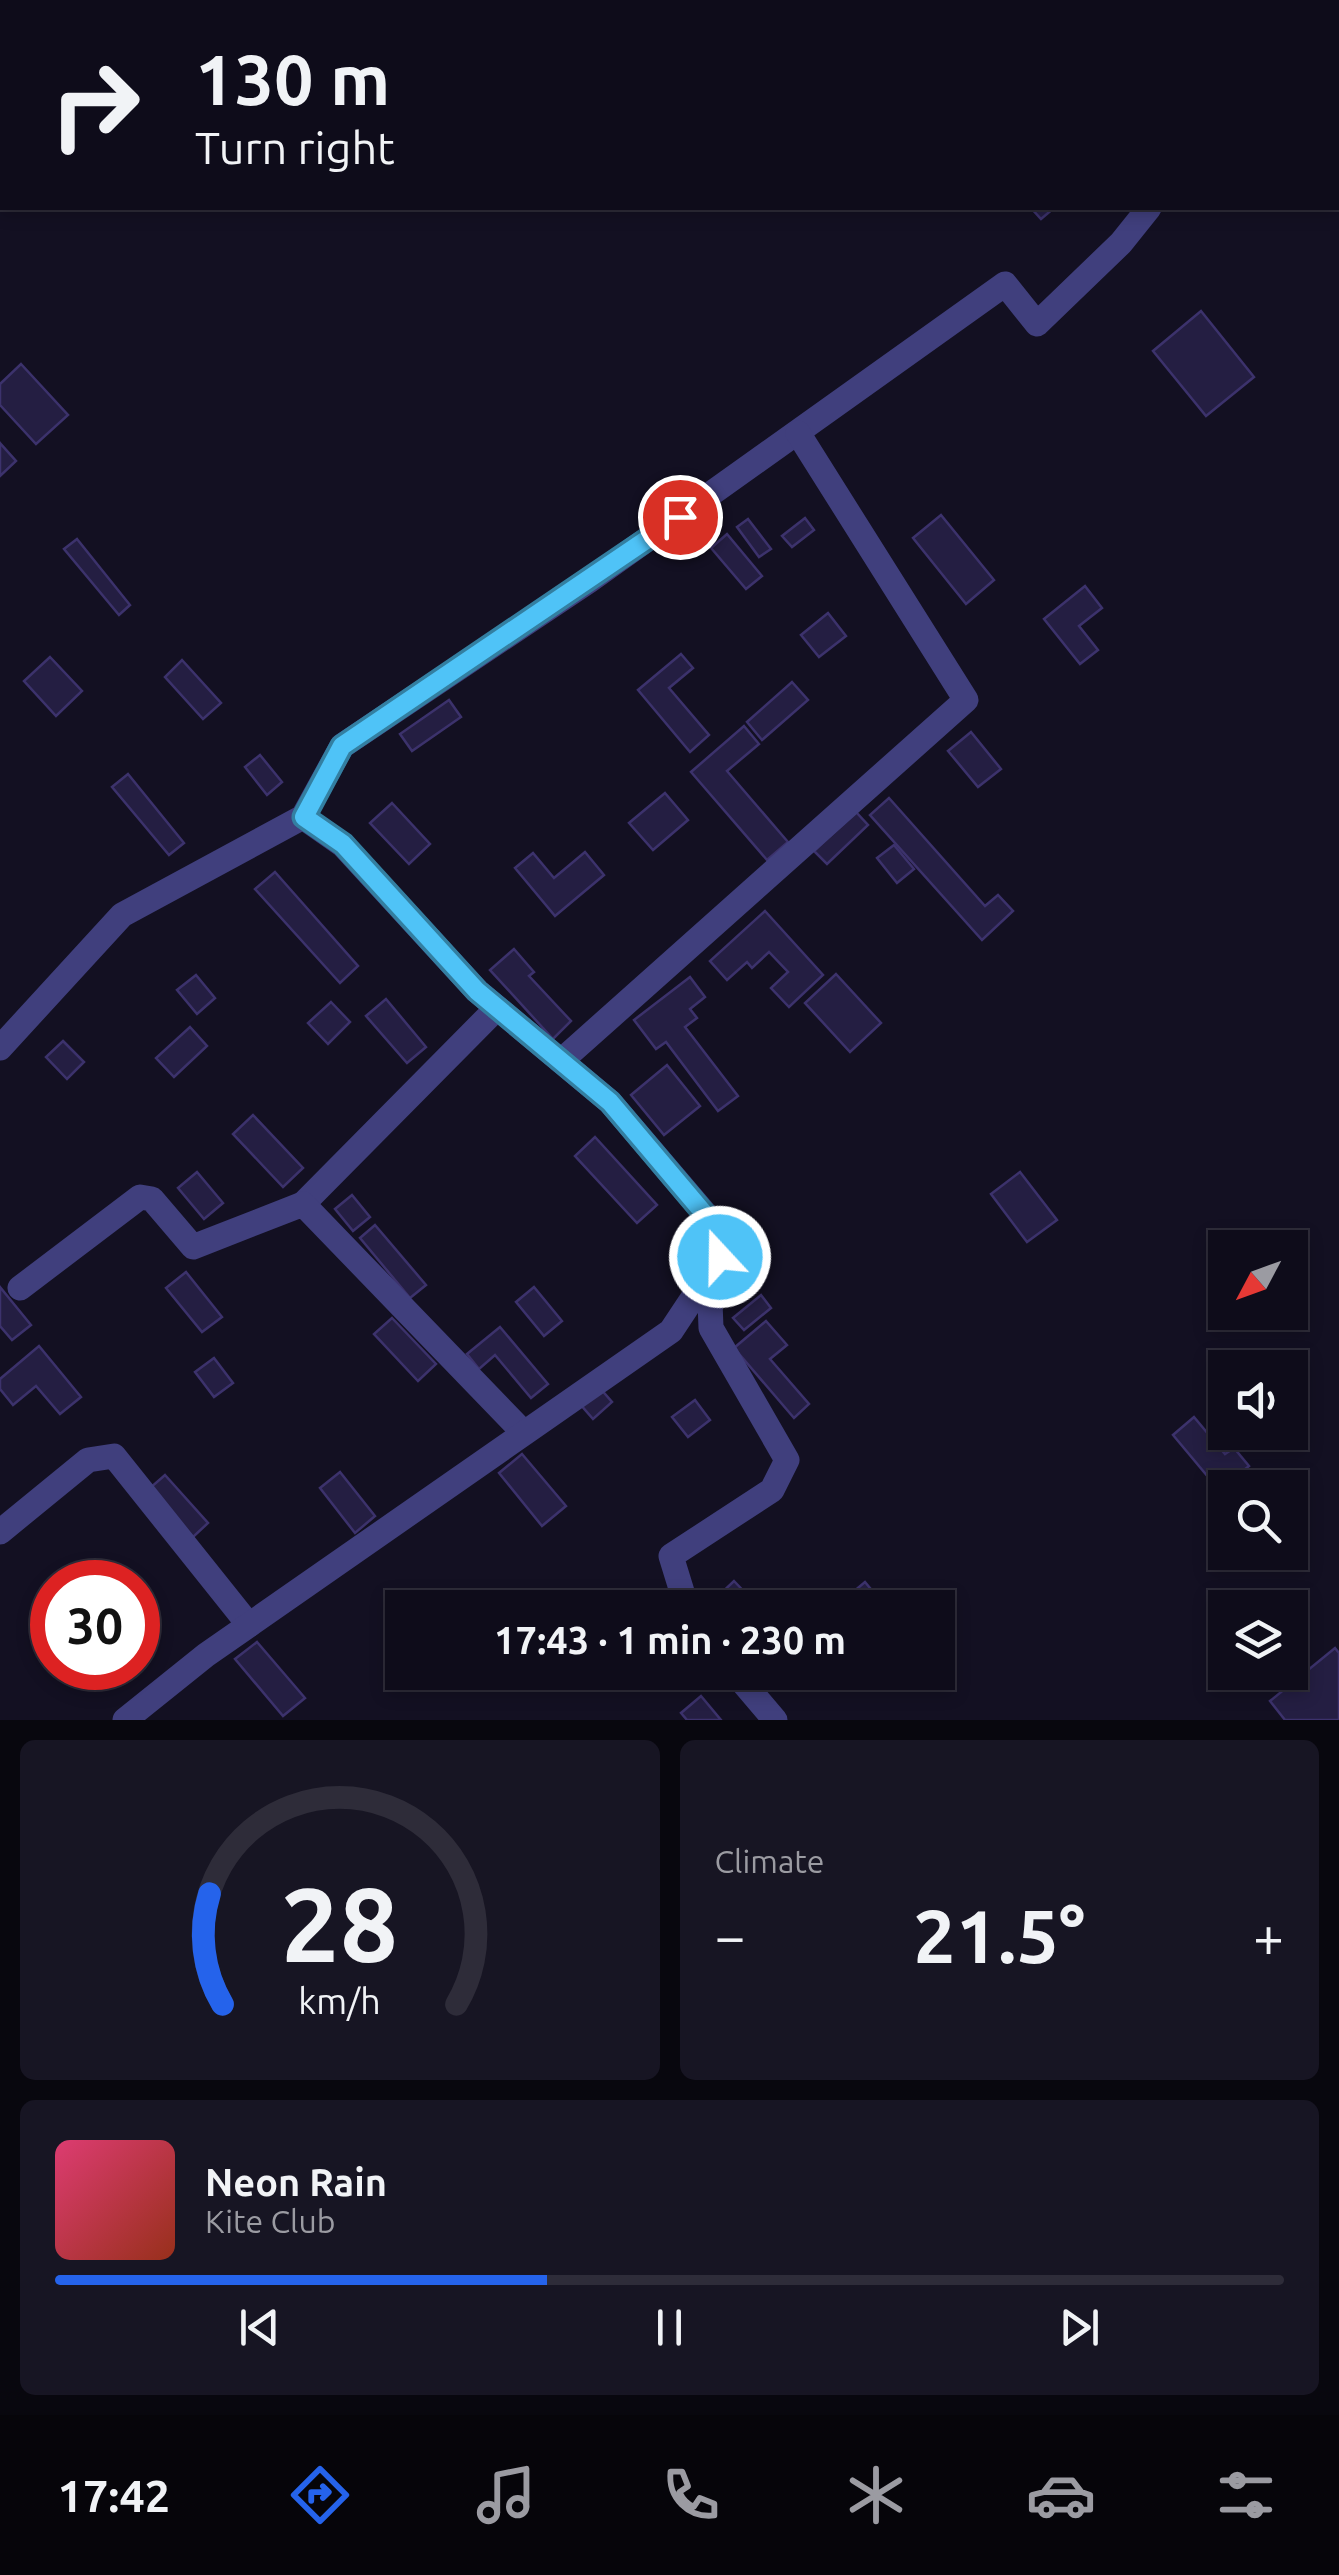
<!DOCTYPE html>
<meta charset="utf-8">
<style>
body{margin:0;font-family:Ubuntu,sans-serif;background:#171523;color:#f1f3f6;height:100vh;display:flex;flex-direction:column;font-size:38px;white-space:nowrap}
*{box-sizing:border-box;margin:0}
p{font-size:32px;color:#9b9ba2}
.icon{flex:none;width:55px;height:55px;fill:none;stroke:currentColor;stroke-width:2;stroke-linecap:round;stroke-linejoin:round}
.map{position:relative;height:1720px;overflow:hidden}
.sheet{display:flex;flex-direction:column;gap:20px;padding:20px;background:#08070e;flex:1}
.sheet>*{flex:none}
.hud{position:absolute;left:0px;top:0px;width:1340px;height:210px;box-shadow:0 5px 15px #0003,0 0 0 2px #2e2c39;background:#0e0c1a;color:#f1f3f6;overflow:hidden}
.needle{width:65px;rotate:229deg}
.buttons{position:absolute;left:1208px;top:1230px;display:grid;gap:20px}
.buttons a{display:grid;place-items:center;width:100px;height:100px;border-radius:0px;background:#0e0c1a;box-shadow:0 5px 15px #0003,0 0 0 2px #2e2c39;font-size:50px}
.speed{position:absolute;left:30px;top:1560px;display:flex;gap:20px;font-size:50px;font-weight:700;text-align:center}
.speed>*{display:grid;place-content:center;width:130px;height:130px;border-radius:50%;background:#0e0c1a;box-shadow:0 5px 15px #0003,0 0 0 2px #2e2c39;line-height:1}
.speed .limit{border:15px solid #d22;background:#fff;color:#111}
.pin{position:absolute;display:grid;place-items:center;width:85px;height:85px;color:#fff;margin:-42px;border:5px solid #fff;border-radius:50%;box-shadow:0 2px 10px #0007}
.me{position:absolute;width:110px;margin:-55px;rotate:339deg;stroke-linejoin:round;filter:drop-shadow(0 0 8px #0008)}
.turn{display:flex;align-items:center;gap:35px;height:210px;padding:0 30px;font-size:45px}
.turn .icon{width:130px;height:130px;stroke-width:2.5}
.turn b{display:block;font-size:70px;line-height:85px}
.big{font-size:75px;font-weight:700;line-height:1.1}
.sheet .tile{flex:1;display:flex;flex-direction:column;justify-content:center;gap:15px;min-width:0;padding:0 35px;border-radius:15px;background:#171523}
.sheet .dial{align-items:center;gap:0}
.dial svg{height:260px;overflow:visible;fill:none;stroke:#2e2c39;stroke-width:7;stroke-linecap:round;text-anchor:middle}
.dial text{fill:#f1f3f6;stroke:none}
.song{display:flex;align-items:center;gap:30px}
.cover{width:120px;height:120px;border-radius:15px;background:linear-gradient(135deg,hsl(340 70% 55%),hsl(10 70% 35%))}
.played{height:10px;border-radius:5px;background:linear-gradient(90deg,#2563eb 40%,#2e2c39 40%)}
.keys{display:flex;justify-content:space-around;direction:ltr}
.heat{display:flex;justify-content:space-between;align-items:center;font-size:55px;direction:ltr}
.sheet .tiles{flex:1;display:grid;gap:20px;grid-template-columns:1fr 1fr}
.tile:last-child{grid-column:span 2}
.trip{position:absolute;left:385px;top:1590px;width:570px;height:100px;border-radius:0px;background:#0e0c1a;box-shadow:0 5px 15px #0003,0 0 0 2px #2e2c39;font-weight:700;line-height:100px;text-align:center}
.menu{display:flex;height:160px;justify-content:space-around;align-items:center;background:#06050a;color:#9b9ba2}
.menu .icon{width:70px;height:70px}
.menu .on{color:#2563eb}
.menu b{font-size:45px;color:#f1f3f6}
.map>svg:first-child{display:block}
.building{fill:#241e42;stroke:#3c326c;stroke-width:2.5}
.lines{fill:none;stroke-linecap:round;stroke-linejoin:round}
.minor{stroke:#403f7d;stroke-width:25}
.route-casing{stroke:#337fa1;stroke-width:25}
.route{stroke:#4fc3f7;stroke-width:18}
</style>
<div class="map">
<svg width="1339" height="1720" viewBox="0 0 1339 1720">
<rect width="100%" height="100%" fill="#131022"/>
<g class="building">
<polygon points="1031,208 1054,208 1041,219"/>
<polygon points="1201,311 1254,377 1206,416 1153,351"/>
<polygon points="21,364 68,415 36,444 0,405 0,384"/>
<polygon points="0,443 16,461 0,476"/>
<polygon points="941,515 994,580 966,604 913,538"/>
<polygon points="805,518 814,530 792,547 782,536"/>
<polygon points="748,519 771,549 759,557 737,527"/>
<polygon points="727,534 762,576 746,589 711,548"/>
<polygon points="77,539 130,605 119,615 64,549"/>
<polygon points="1085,586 1102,608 1079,626 1098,650 1080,664 1044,619"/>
<polygon points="828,613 846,636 819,657 801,635"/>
<polygon points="681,654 693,668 669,688 709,735 690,752 638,690"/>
<polygon points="50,657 82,691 56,716 24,681"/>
<polygon points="182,660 221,703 203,719 165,677"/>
<polygon points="792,682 808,700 762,740 747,722"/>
<polygon points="449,700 461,717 412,751 400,734"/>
<polygon points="744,726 759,744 727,771 788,842 767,860 691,772"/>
<polygon points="971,732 1001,769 978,787 948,751"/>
<polygon points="260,755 282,782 267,795 245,767"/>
<polygon points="128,774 184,843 169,855 112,787"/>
<polygon points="665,793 688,820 653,850 629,823"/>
<polygon points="889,798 985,906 998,895 1013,911 982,940 870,815"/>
<polygon points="392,803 430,844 409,864 370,823"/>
<polygon points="856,812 868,825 827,864 814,851"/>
<polygon points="894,845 914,869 897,883 877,858"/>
<polygon points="585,852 604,875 555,916 515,868 533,853 554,878"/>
<polygon points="275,872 358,966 340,983 255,889"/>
<polygon points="765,911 823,975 789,1007 771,988 788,972 769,952 752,968 747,962 727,980 710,961"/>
<polygon points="514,949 534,972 529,976 571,1021 553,1039 490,970"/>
<polygon points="836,974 881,1023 850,1052 805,1003"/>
<polygon points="196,975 215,998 197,1014 177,990"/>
<polygon points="690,977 705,997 690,1009 697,1018 685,1027 738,1096 718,1111 666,1042 656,1049 634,1020"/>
<polygon points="386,999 426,1047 407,1063 366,1016"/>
<polygon points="331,1002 350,1022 328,1044 308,1023"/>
<polygon points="190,1027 207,1046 174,1077 156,1058"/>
<polygon points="63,1041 84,1062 67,1079 46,1057"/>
<polygon points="667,1065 700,1106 664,1135 631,1095"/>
<polygon points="253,1115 303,1168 283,1187 233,1134"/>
<polygon points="595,1137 657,1205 637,1223 575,1156"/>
<polygon points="197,1172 223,1203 204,1219 178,1188"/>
<polygon points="1020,1172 1057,1220 1027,1242 991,1194"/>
<polygon points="352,1195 370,1217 353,1231 335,1209"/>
<polygon points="375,1225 426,1285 410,1298 360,1238"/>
<polygon points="186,1272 222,1317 202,1332 166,1288"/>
<polygon points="0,1287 31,1325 12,1340 0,1326"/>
<polygon points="534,1287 562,1321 544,1336 516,1302"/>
<polygon points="761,1295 771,1308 744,1330 733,1318"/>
<polygon points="392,1318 436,1364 418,1381 374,1334"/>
<polygon points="766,1321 787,1345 770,1359 809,1404 794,1418 734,1348"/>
<polygon points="500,1327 548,1384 531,1398 495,1355 479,1369 467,1354"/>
<polygon points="39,1346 81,1397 60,1414 36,1386 13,1405 0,1389 0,1379"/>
<polygon points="214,1358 233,1383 214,1397 195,1372"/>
<polygon points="599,1387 612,1402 593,1419 580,1404"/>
<polygon points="695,1400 710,1420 688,1437 672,1417"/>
<polygon points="1194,1417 1225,1454 1234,1448 1249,1466 1219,1490 1173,1435"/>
<polygon points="522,1454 566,1506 542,1526 499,1473"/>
<polygon points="340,1472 375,1516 355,1533 320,1488"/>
<polygon points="165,1475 208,1523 193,1537 150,1488"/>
<polygon points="734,1581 754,1602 748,1608 723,1608 715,1599"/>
<polygon points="865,1582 884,1605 881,1608 854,1608 846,1598"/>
<polygon points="257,1642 305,1698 283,1716 235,1659"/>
<polygon points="1335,1648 1339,1653 1339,1720 1285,1720 1270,1701"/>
<polygon points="701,1696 721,1720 687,1720 681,1713"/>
</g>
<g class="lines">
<g class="minor">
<polyline points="1338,10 1339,8"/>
<polyline points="0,1048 122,915 303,817 342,746 590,580 1005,284 1037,324 1121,243 1149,208"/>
<polyline points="561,1061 966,700 798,433"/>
<polyline points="303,1204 497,1008"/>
<polyline points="20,1288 140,1197 152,1199 193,1247 303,1204 523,1432"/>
<polyline points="0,1532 88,1460 114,1456 249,1625"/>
<polyline points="687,1608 671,1556 772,1490 787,1460 711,1328 709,1275"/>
<polyline points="734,1672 775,1720"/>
<polyline points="125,1720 206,1655 671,1331 720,1257 713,1223 610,1102 477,991 343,845 303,817"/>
</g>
</g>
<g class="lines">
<g class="route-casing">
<polyline id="route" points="680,517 342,746 304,817 343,844 477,991 610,1102 713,1224 720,1257"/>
</g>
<use href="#route" class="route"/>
</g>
</svg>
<div class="buttons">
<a><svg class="needle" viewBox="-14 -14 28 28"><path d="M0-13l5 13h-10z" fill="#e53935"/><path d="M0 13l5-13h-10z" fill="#9b9ba2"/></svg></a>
<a><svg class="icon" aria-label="sound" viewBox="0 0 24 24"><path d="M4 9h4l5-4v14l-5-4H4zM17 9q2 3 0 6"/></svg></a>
<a><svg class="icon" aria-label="search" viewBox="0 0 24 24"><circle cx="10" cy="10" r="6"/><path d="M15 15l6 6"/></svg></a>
<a><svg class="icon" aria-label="layers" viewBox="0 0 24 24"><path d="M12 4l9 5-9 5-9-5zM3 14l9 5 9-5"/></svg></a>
</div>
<div class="speed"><div class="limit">30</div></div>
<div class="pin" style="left:680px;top:517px;background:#d93025"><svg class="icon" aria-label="arrive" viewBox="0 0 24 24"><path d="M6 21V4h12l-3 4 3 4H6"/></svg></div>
<svg class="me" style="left:720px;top:1257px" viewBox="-20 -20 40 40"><circle r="17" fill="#4fc3f7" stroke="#fff" stroke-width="3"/><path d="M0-11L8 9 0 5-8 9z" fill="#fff"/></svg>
<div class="trip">17:43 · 1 min · 230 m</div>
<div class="hud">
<div class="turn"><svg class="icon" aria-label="right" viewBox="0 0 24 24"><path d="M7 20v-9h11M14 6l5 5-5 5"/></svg><div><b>130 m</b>Turn right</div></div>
</div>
</div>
<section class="sheet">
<div class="tiles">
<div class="tile dial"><svg viewBox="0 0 100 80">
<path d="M14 69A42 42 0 1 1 86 69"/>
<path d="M14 69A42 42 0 0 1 10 35" stroke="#2563eb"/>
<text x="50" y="56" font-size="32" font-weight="700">28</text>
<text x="50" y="72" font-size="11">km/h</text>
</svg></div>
<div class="tile"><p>Climate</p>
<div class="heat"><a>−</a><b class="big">21.5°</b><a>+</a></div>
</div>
<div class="tile">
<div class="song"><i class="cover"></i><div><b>Neon Rain</b><p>Kite Club</p></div></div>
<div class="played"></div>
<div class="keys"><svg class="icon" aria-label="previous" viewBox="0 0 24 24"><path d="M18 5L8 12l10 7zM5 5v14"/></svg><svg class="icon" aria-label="pause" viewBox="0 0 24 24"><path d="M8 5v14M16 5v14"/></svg><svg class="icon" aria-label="next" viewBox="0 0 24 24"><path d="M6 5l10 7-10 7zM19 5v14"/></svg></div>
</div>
</div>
</section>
<nav class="menu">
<b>17:42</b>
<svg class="icon on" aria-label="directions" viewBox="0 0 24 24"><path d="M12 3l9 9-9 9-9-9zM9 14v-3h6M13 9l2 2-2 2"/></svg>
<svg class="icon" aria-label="music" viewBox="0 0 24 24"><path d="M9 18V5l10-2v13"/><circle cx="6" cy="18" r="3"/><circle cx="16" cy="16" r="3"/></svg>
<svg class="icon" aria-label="phone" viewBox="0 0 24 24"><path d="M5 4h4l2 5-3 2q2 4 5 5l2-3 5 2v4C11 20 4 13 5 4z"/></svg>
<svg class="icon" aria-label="climate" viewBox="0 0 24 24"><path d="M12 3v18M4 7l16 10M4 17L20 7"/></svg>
<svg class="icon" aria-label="car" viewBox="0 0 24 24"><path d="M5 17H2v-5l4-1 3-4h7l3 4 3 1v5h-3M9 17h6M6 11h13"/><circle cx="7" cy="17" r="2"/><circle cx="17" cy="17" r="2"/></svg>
<svg class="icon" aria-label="filters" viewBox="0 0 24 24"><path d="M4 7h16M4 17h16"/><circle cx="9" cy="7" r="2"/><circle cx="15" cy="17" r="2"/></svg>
</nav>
